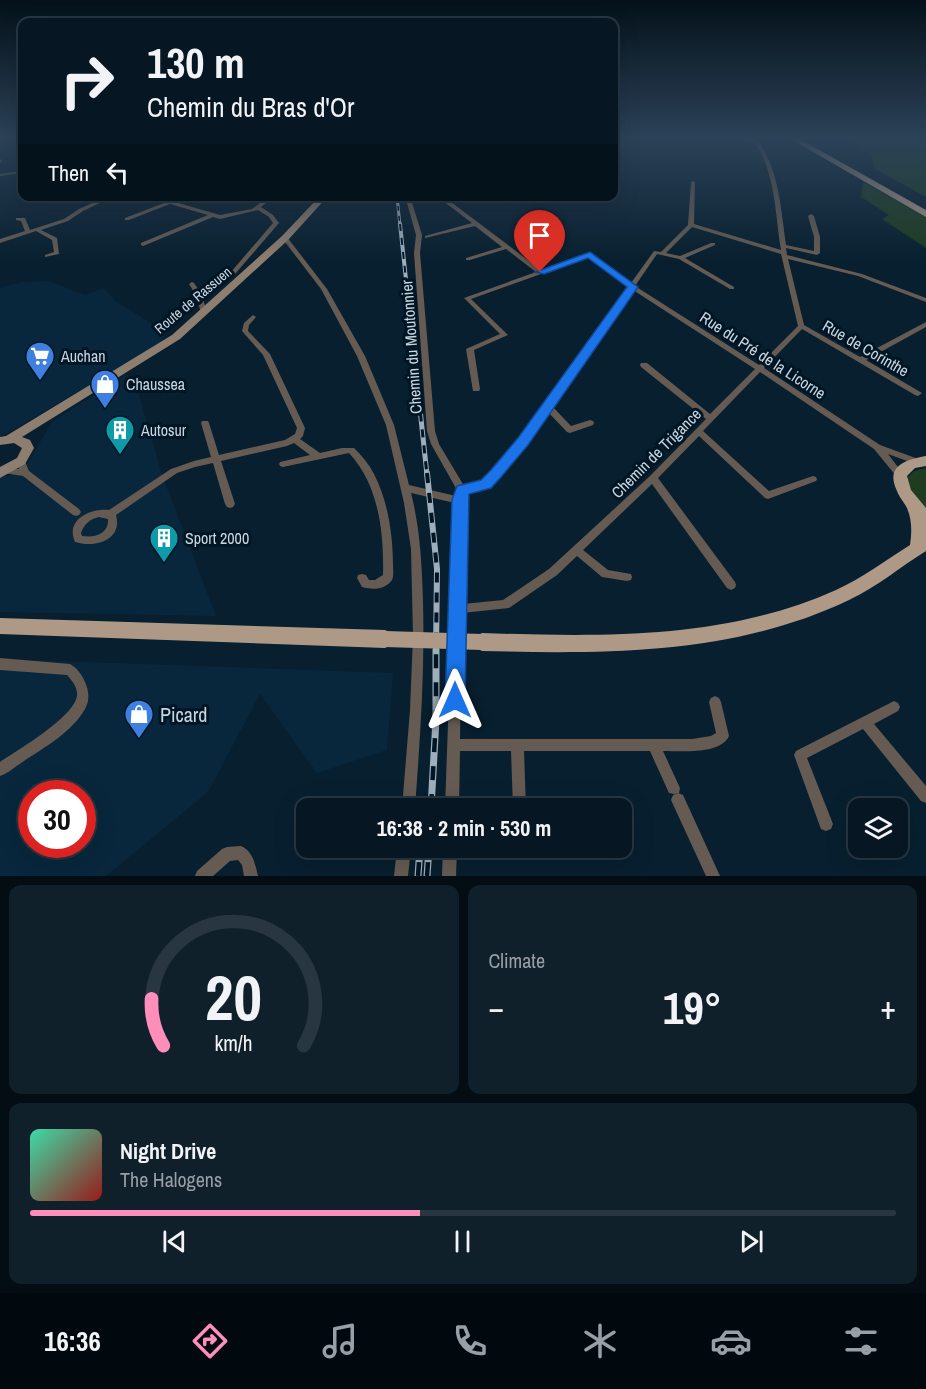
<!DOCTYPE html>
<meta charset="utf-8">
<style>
body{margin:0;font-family:"Archivo Narrow",sans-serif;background:#0f202b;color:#f1f3f6;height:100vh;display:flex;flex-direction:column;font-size:22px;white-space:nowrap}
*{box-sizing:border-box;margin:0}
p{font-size:20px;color:#989fa6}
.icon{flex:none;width:33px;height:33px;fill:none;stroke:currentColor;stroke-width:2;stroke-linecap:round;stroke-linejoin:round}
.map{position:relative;height:876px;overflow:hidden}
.drawer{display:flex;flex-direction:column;gap:9px;padding:9px;background:#030d13;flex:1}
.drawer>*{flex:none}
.top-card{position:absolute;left:18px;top:18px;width:600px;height:183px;border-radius:12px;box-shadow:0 6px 24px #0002,0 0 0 2px #273641;background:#061723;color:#f1f3f6;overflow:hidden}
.fabs{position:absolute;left:848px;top:798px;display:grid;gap:12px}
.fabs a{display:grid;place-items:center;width:60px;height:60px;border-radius:12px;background:#061723;box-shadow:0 6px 24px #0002,0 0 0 2px #273641;font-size:30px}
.speed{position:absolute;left:18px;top:780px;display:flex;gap:12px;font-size:30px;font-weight:700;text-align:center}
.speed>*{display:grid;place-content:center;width:78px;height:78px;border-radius:50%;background:#061723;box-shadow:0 6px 24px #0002,0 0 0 2px #273641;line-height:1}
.speed .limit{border:9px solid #d22;background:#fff;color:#111}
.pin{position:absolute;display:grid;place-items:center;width:51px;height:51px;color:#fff;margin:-62px -26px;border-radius:50% 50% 50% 0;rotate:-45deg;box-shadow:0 0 6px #0007}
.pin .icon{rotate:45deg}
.me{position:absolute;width:66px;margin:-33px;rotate:0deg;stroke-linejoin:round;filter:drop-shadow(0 0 4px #0008)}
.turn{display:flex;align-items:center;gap:21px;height:126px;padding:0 30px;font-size:27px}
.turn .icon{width:78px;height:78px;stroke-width:2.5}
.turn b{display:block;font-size:42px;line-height:51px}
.then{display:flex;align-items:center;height:57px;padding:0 30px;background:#0003;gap:12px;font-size:22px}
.big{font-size:45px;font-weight:700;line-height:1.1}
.drawer .card{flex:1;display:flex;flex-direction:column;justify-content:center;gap:9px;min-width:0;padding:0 21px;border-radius:12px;background:#0f202b}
.drawer .dial{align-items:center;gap:0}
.dial svg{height:156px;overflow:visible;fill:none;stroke:#273641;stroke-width:7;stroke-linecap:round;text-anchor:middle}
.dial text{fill:#f1f3f6;stroke:none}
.song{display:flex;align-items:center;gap:18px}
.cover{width:72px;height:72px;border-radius:9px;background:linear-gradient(135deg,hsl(160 70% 55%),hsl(0 70% 35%))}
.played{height:6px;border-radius:3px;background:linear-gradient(90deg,#ff8eba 45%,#273641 45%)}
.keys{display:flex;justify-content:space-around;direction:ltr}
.heat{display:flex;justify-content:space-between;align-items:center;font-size:33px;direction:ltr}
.drawer .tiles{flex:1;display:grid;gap:9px;grid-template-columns:1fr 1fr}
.card:last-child{grid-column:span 2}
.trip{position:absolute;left:296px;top:798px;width:336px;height:60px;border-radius:12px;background:#061723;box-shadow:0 6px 24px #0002,0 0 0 2px #273641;font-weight:700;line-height:60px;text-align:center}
.tabs{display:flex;height:96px;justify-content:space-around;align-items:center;background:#02090e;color:#989fa6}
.tabs .icon{width:42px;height:42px}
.tabs .selected{color:#ff8eba}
.tabs b{font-size:27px;color:#f1f3f6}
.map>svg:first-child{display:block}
.built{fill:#08273c;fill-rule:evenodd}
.green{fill:#1f3c20}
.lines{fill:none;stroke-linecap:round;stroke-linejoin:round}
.street{fill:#655b52;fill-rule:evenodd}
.secondary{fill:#8e7e6f;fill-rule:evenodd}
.primary{fill:#ae9986;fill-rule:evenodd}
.rail-far4-casing{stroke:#9faebb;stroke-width:3}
.rail-far3-casing{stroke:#9faebb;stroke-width:4}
.rail-far2-casing{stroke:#9faebb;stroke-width:5}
.rail-far1-casing{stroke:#9faebb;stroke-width:6}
.rail-casing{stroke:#9faebb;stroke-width:7}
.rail-far4{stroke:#011625;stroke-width:1.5;stroke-dasharray:5;stroke-linecap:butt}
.rail-far3{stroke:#011625;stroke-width:2;stroke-dasharray:7;stroke-linecap:butt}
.rail-far2{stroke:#011625;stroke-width:3;stroke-dasharray:8;stroke-linecap:butt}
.rail-far1{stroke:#011625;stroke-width:4;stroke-dasharray:10;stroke-linecap:butt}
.rail{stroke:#011625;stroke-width:4.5;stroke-dasharray:14;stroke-linecap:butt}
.primary-bridge{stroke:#ae9986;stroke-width:16}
.route{fill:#1a73e8;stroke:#114b97;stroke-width:1.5}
.labels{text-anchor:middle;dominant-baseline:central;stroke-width:6;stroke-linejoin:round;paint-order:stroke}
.far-street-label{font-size:14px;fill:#c9d6e2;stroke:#011625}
.street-label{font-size:16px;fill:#c9d6e2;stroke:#011625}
.poi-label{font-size:16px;fill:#c9d6e2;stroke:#011625;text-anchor:start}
.near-poi-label{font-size:20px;fill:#c9d6e2;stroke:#011625;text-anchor:start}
</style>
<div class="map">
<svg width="926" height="876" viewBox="0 0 926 876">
<rect width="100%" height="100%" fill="#081f2f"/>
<g class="built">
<polygon points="49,281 85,295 104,288 115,301 151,323 165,337 152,349 0,437 0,288 21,282"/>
<polygon points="127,374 137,388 161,472 216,616 0,612 0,477 12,475 28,463 52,422"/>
<path d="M 0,659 L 393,673 L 387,750 L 317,773 L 260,694 L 208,792 L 106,876 L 0,876 ZM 32,794 L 82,794 L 82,844 L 32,844 Z"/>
</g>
<g class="green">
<polygon points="847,138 926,138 926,197 875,169 871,156"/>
<polygon points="863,182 926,217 926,248 882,219 889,215 861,197"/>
<polygon points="926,468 926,512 914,501 907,478 914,471"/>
</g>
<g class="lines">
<g class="street">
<path d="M 737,138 L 747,138 L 759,141 C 779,172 781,209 786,245 L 814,251 L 814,237 L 808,216 L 811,214 L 814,216 L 820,237 L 820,253 L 817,255 L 786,248 L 787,255 L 862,274 L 926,298 L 926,302 L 858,276 L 788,259 L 804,325 L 860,357 L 926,322 L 926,327 L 866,360 L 922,393 L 918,396 L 915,395 L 802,329 L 764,368 L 880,445 L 921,460 L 922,462 L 921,464 L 918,465 L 888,454 L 904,475 L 903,477 L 897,477 L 874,449 L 760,372 L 703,431 L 769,491 L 813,476 L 816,477 L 817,479 L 816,481 L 768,499 L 765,498 L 699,436 L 658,478 L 735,582 L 736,585 L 735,588 L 731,590 L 727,588 L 652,484 L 583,550 L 608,570 L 631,574 L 632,577 L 631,580 L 627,581 L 602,577 L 577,556 L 557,575 L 509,608 L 462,613 L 460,739 L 692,739 L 711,736 L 716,733 L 709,702 L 711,698 L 715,696 L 719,698 L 721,702 L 729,736 C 720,755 681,751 663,751 L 680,788 L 679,793 L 674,794 L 669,793 L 650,751 L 524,751 L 526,808 L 513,808 L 511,751 L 460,751 L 459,808 L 445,808 L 452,611 L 451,609 L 452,606 L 455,503 L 411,493 C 420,528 422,565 423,602 C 425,671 420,739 415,808 L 402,808 L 410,710 L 413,636 L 411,549 L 404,503 L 386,425 L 357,356 L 321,289 L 282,238 L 287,237 L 327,289 L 365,356 L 394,425 L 409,485 L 456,496 L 457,490 L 431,444 L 427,431 L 414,253 L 416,235 L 405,196 L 410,196 L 422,235 L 420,253 L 435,431 L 439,444 L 464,486 L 483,481 L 520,440 L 629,287 L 589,257 L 471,299 L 508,335 L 474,350 L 480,389 L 479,391 L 473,391 L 466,349 L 500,334 L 464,298 L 536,272 L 506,249 L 470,260 L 466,260 L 466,258 L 502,247 L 475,226 L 425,238 L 425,236 L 472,223 L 443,201 L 443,199 L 447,199 L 541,270 L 590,253 L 631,283 L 654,251 L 661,252 L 688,225 L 691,182 L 693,181 L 695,182 L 694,224 L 781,250 C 775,214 776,175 755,143 ZM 692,227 L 781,254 L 798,326 L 759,365 L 635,286 L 657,254 L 679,259 L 730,289 L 734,289 L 734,287 L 685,258 L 715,245 L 715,243 L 711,243 L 680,256 L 666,253 ZM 633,290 L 755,369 L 710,414 L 647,363 L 641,363 L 640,365 L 641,367 L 706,419 L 650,476 L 549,569 L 503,600 L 463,604 L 465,500 L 466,492 L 489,486 L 526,444 L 548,412 L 567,432 L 570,433 L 593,425 L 594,423 L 593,421 L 590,420 L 571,426 L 552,406 Z"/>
<polygon points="0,159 2,160 2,162 0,163"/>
<polygon points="22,171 22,173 0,176 0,174"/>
<polygon points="80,196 76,199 73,197 74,196"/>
<polygon points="108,196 115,196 83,211 68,221 41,230 57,238 59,254 45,257 45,255 54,252 52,240 36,231 0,243 0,239 25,231 21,221 16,220 16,218 25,218 30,230 64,219 79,209"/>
<polygon points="145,196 154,196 220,215 252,209 269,196 275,196 261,207 273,215 279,223 235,274 231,274 231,272 273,223 269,217 258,210 220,219 213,217 143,246 141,245 141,243 208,215 170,204 129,220 125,220 125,218 164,203"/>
<polygon points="192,282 194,283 202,295 207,313 206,314 204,315 201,313 196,295 189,284"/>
<path d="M 253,315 L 256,317 L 249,325 L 248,331 L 270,354 L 305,428 L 303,436 L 300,439 L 320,453 L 342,448 L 354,448 C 362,456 369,464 374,474 C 388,501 393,535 393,566 C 393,570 394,576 392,580 C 385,590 373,590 362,587 L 357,578 L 358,575 L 362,574 L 366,575 L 369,580 L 375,580 L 383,575 C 384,533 379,485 349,453 L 283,467 L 280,466 L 279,464 L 280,462 L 310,455 L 294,443 L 287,446 L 221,461 L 235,504 L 233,507 L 230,508 L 227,507 L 225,504 L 213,463 L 195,467 L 177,473 L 116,515 C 123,541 94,548 75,542 C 65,520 90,508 109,510 L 171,469 L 194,461 L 211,457 L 201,423 L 202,421 L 208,421 L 209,423 L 219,455 L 285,440 L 295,434 L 297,428 L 263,355 L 242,331 L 244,323 ZM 99,517 L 108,519 C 109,534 94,538 82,536 L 81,533 C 84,524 90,519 99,517 Z"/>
<polygon points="21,458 24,459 29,471 79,509 81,512 79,515 76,516 73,515 23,476 4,473 3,471 4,469 7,468 19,469 17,461 18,459"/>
<path d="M 0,658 L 70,664 C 77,668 82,675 85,682 C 89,691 90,700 85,709 C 72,732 45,747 24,761 C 16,766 9,773 0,776 L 0,762 C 18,750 74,717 77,696 C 78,687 72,681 67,675 L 0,670 Z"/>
<polygon points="894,701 898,703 900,707 898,711 874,724 926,786 926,803 921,801 863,729 807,758 833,824 831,829 826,831 821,829 794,755 796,751"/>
<polygon points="678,793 683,795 720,876 706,876 671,800 673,795"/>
<path d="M 241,846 C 253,851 255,864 258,876 L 244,876 L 242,865 L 238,860 L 230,861 L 213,876 L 195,876 L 197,871 L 222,849 L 227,847 Z"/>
<polygon points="397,848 411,848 408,876 394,876"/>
<polygon points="443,848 457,848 456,876 442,876"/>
</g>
<polygon class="secondary" points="320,196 328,196 288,240 180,339 22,437 30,440 34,448 25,464 0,478 0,467 17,458 22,448 14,443 0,445 0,437 6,436 172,335 282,236"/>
<g class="primary">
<polygon points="789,138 798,138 926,210 926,217"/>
<path d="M 926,456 L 926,466 L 915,468 L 907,476 L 911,490 L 926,508 L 926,551 C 900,567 877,587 849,600 C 734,655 607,654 482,651 L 476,648 L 473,642 L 476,636 L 482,633 C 601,637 725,640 836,590 C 862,578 885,561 910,545 C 912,532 912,520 907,508 C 904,502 899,497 897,491 C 885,466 905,460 926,456 Z"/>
<polygon points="0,618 385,630 391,633 394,639 391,645 385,648 0,634"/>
</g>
<g class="rail-far4-casing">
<polyline id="rail-far4" points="397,196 400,226"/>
</g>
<g class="rail-far3-casing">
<polyline id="rail-far3" points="400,224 412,335"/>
</g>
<g class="rail-far2-casing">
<polyline id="rail-far2" points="412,334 427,475"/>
</g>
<g class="rail-far1-casing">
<polyline id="rail-far1" points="427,473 437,569 436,652"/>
</g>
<g class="rail-casing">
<g id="rail">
<polyline points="431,808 436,719 436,650"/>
<polyline points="418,876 420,848"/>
<polyline points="427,876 429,848"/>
</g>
</g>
<use href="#rail-far4" class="rail-far4"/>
<use href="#rail-far3" class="rail-far3"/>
<use href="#rail-far2" class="rail-far2"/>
<use href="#rail-far1" class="rail-far1"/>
<use href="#rail" class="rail"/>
<polyline class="primary-bridge" points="385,639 482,642"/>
</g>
<linearGradient id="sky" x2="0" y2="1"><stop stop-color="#04111a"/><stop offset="0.53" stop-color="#2c4258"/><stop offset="1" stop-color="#2c4258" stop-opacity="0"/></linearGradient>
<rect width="926" height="261" fill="url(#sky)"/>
<polygon class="route" points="590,252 638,287 528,445 501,477 491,488 469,494 465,700 462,706 455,709 448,706 445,700 452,500 457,486 481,480 491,470 518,438 627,287 588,258 544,274 535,272"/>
<defs>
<g id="supermarket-pin" transform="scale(1.5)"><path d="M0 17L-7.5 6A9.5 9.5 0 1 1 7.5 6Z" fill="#3f7fe0" stroke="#011625"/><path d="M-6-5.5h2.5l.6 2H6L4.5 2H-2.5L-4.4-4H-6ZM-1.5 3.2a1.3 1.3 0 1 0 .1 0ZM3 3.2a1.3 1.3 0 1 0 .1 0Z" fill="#fff"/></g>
<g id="shop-pin" transform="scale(1.5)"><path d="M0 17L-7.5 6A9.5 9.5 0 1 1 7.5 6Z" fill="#3f7fe0" stroke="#011625"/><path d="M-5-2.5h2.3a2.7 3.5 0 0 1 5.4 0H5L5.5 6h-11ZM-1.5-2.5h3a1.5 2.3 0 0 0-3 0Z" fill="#fff"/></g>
<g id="building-pin" transform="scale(1.5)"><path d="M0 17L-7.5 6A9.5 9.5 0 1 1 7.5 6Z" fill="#0f9aa8" stroke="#011625"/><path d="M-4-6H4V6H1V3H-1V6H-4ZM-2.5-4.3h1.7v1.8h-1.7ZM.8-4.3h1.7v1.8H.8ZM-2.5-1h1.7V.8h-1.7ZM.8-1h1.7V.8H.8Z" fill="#fff"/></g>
</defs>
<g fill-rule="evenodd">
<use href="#supermarket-pin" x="40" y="356"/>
<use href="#shop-pin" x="105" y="384"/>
<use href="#building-pin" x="120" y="430"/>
<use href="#building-pin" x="164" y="538"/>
<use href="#shop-pin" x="139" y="714"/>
</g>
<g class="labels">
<g class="far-street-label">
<text transform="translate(193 300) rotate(-40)">Route de Rassuen</text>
</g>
<g class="street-label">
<text transform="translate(411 347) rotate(-94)">Chemin du Moutonnier</text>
<text transform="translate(866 348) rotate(30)">Rue de Corinthe</text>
<text transform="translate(763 355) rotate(33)">Rue du Pré de la Licorne</text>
<text transform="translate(656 453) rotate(-45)">Chemin de Trigance</text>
</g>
<g class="poi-label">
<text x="61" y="356">Auchan</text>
<text x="126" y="384">Chaussea</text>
<text x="141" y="430">Autosur</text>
<text x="185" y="538">Sport 2000</text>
</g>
<g class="near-poi-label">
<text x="160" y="714">Picard</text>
</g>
</g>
</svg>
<div class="fabs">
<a><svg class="icon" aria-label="layers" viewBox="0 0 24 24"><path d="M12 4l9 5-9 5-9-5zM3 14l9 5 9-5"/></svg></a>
</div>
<div class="speed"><div class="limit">30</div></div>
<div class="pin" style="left:540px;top:272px;background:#d93025"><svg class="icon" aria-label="arrive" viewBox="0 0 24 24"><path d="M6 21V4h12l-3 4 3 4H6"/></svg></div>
<svg class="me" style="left:455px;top:700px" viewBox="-20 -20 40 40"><path d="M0-17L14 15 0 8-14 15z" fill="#1a73e8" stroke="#fff" stroke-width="4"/></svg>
<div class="trip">16:38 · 2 min · 530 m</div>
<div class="top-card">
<div class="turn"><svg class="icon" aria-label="right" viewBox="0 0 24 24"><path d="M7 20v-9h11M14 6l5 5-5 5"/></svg><div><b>130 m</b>Chemin du Bras d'Or</div></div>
<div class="then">Then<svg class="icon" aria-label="left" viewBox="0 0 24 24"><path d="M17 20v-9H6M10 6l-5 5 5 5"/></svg></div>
</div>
</div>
<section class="drawer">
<div class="tiles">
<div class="card dial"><svg viewBox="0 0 100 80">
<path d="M14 69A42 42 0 1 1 86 69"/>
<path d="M14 69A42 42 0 0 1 8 45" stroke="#ff8eba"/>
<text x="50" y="56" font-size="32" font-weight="700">20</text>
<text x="50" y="72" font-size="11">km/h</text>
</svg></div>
<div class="card"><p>Climate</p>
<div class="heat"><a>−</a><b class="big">19°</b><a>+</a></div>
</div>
<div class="card">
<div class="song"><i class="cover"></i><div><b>Night Drive</b><p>The Halogens</p></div></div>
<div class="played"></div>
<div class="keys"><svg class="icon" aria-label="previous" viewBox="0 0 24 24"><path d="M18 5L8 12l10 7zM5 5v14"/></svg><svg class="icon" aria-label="pause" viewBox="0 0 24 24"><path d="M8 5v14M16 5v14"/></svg><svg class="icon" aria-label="next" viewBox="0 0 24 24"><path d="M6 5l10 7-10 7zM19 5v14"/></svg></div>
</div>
</div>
</section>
<nav class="tabs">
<b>16:36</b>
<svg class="icon selected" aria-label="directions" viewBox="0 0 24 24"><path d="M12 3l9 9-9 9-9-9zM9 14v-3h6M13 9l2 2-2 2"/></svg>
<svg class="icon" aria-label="music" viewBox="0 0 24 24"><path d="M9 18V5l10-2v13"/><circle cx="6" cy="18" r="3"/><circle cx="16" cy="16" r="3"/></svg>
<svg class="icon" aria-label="phone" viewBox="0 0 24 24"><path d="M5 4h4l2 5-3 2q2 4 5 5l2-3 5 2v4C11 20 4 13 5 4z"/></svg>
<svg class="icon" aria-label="climate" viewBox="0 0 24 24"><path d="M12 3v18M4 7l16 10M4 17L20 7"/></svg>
<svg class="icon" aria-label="car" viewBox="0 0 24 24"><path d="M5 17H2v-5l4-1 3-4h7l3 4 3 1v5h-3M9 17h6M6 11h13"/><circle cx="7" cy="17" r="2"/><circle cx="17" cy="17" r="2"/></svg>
<svg class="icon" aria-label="filters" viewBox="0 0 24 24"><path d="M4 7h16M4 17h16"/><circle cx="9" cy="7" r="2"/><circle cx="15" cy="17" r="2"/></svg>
</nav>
